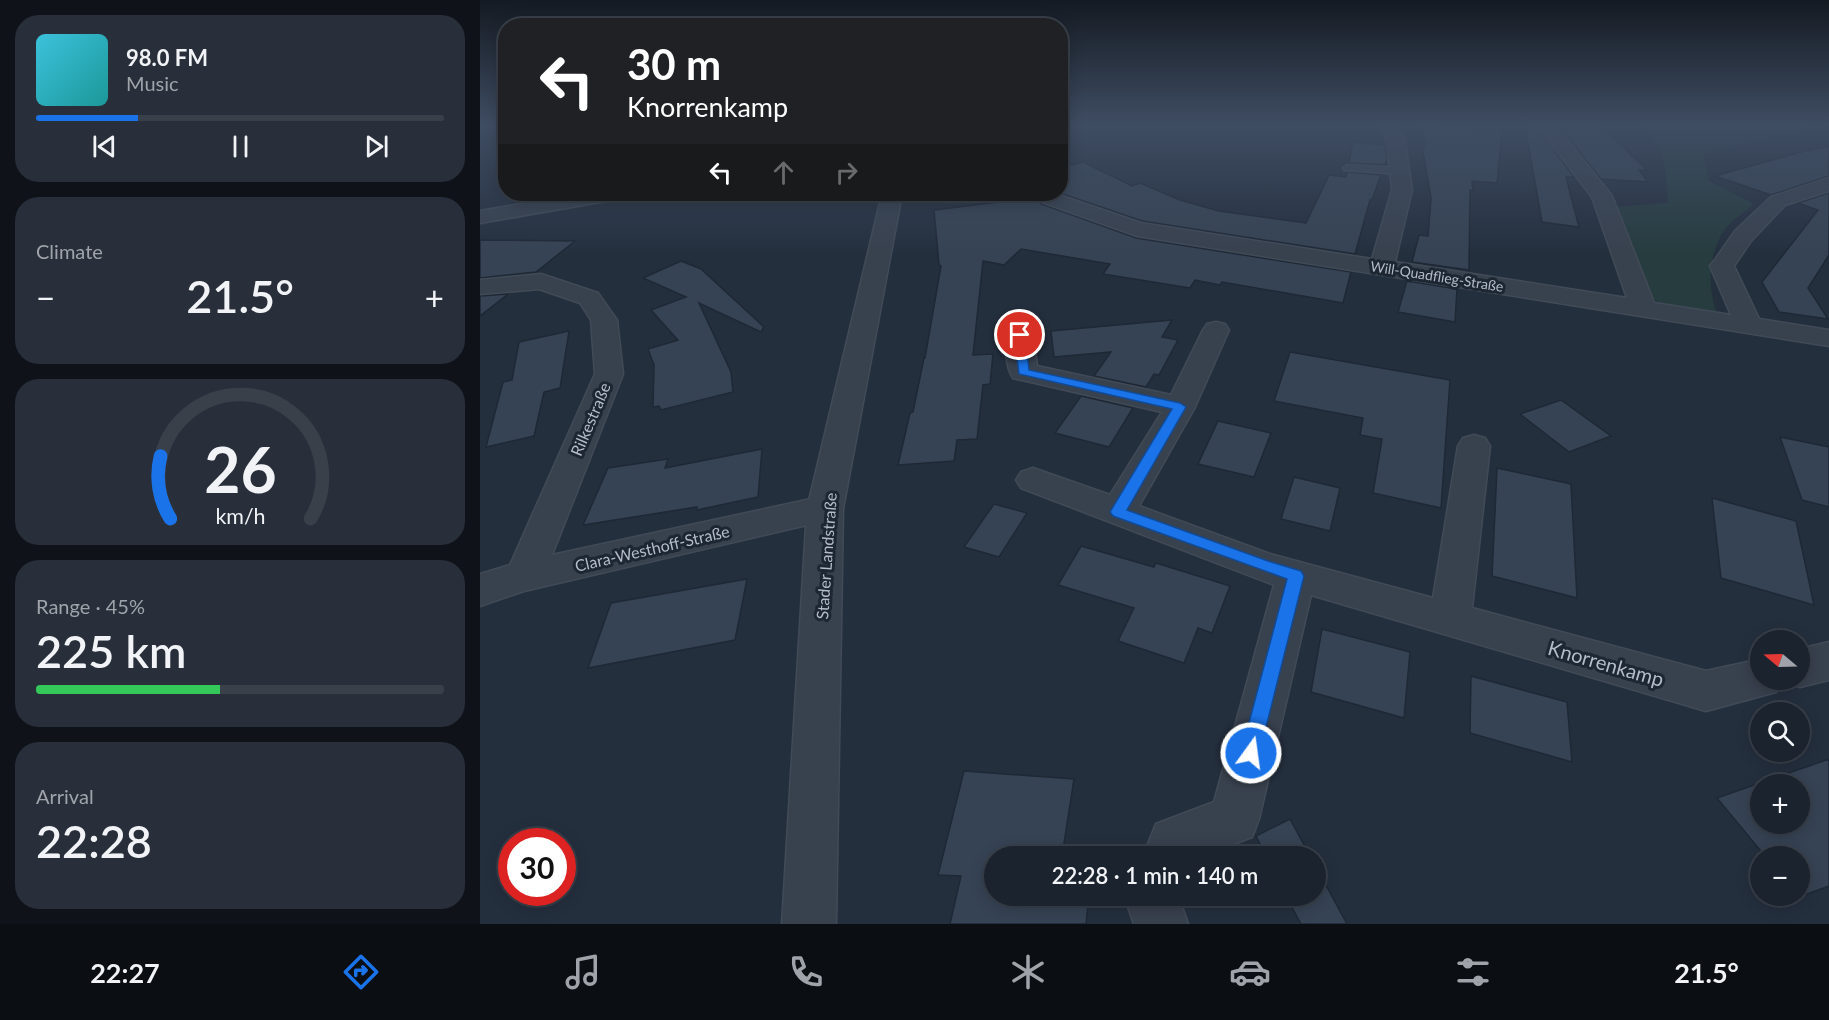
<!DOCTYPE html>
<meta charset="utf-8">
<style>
body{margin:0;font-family:Lato,sans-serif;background:#282f3a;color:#f1f3f6;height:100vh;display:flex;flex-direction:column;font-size:22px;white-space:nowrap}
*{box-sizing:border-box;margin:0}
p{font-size:20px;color:#a0a4aa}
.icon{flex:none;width:33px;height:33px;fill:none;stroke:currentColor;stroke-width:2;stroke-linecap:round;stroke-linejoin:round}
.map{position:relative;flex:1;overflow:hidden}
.sheet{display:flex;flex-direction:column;gap:15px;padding:15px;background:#0f1319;width:480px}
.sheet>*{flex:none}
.hud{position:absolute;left:18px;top:18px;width:570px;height:183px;border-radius:24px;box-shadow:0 3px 15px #0003,0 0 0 2px #39404a;background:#202124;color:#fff;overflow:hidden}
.needle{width:39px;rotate:289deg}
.tools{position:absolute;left:1270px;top:630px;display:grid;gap:12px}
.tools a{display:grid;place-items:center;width:60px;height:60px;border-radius:50%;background:#1b232e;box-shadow:0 3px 15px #0003,0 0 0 2px #39404a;font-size:30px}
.speed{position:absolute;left:18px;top:828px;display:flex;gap:12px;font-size:30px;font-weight:700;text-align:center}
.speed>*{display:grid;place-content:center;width:78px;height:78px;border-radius:50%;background:#1b232e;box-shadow:0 3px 15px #0003,0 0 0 2px #39404a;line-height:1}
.speed .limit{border:9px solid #d22;background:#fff;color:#111}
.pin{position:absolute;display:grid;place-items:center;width:51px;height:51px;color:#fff;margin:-26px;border:3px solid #fff;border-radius:50%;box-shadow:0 2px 6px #0007}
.me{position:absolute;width:66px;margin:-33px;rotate:14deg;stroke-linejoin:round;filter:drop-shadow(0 0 4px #0008)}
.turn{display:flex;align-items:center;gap:21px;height:126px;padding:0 30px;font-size:27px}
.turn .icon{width:78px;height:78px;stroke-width:2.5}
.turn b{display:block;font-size:42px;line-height:51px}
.lanes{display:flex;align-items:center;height:57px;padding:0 30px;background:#0003;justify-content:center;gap:30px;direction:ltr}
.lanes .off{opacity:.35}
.big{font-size:45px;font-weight:600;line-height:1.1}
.sheet .card{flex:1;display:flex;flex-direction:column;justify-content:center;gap:9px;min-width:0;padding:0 21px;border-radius:24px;background:#282f3a}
.sheet .dial{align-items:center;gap:0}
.dial svg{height:156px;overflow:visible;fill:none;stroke:#39404a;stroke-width:7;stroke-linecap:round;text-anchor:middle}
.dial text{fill:#f1f3f6;stroke:none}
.song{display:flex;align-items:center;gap:18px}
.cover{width:72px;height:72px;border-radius:9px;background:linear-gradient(135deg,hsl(190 70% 55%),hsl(180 70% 35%))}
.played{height:6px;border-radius:3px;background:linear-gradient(90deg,#1a73e8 25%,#39404a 25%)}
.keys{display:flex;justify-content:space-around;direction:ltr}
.heat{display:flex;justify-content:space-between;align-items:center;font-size:33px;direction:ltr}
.charge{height:9px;border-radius:4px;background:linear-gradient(90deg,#34c759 45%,#39404a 0)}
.trip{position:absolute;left:504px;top:846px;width:342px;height:60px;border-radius:30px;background:#1b232e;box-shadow:0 3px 15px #0003,0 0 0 2px #39404a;font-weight:600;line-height:60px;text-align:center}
.menu{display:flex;height:96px;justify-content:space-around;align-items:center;background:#0b0e12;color:#a0a4aa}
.menu .icon{width:42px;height:42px}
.menu .current{color:#1a73e8}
.menu b{font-size:27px;color:#f1f3f6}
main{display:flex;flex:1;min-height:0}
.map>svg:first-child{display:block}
.green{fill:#263c3f}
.building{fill:#364354;stroke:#1f2835;stroke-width:1.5;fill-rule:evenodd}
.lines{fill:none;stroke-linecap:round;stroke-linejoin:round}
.service-casing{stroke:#414a57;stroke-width:3}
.minor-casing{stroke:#414a57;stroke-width:3}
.tertiary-casing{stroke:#414a57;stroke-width:3}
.service{fill:#38414e;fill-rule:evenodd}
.minor{fill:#38414e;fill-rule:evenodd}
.tertiary{fill:#38414e;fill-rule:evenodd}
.route{fill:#1a73e8;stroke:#114b97;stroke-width:1.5}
.labels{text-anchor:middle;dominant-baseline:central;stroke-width:6;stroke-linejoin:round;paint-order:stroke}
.far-street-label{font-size:14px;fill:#b4bcc9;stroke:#1d2633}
.street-label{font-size:16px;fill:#b4bcc9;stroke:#1d2633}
.near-street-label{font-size:20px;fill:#b4bcc9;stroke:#1d2633}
</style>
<main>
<section class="sheet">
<div class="card">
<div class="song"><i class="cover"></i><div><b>98.0 FM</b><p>Music</p></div></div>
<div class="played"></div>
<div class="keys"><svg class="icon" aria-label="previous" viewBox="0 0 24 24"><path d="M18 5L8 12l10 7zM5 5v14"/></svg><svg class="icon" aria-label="pause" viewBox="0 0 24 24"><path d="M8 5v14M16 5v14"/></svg><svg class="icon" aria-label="next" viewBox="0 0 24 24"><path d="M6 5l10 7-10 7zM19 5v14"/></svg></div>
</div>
<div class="card"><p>Climate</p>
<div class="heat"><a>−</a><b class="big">21.5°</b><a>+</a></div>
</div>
<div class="card dial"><svg viewBox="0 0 100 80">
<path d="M14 69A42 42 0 1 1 86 69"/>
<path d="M14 69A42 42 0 0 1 9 37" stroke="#1a73e8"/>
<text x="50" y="56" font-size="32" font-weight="700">26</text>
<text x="50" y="72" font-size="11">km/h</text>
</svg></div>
<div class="card"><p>Range · 45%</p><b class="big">225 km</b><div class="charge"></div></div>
<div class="card"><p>Arrival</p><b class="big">22:28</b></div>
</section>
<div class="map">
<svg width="1349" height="924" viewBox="0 0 1349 924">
<rect width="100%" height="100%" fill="#242f3e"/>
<path class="green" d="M 1161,126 L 1336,126 L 1223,154 L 1229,181 L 1274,204 C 1265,212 1252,220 1245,229 C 1229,253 1227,285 1236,311 L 1228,313 L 1181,305 L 1162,289 L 1136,207 L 1188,203 C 1185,171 1188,147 1161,126 Z"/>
<g class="building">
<polygon points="942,126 1022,130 1017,183 992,181 993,190 990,190 989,270 932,262 939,235 948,236 951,198 942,146 945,146"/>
<polygon points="1045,126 1056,126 1094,177 1086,177 1099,227 1062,222"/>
<polygon points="1079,126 1121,126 1167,170 1159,170 1168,182 1121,179"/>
<polygon points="873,142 905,145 907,159 905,165 869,163"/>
<polygon points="1349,146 1349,176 1291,195 1235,176 1321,152"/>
<polygon points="603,162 652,186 660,183 700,200 739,211 826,223 849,175 866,177 867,172 901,175 892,200 890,200 875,254 662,221 580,193 580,168"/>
<polygon points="1349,193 1349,255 1328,288 1348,319 1299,312 1282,282 1338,210 1318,203"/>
<polygon points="502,194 560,194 557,198 561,204 656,238 871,272 863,303 742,282 740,285 715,280 710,288 623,274 630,264 541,249 524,265 503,261 493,355 513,354 510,384 503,385 497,439 477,440 474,461 418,465 430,413 433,412 444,358 445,358 461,266 459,265 454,210 519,202"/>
<polygon points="0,240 95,241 56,272 0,278"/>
<polygon points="201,261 221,269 284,327 281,332 219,303 251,372 253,392 181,410 179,406 173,407 174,365 168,349 198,340 171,310 206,297 163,278"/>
<polygon points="927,281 977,289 975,322 918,312"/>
<polygon points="28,294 0,316 0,296"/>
<polygon points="692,320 682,337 698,340 679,375 674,374 666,387 614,376 631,352 574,357 571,331"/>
<polygon points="89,331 80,388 64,392 54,436 6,447 23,382 32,380 39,342"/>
<polygon points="810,352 970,380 961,508 893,493 902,439 880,435 883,418 794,401"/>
<polygon points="601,396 653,408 629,447 575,433"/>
<polygon points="1081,400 1131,436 1089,452 1040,414"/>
<polygon points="738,421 791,433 774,477 718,464"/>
<polygon points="1300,437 1349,447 1349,507 1322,500"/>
<polygon points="282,449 278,497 217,510 217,507 103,525 128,468 188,459 185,468"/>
<polygon points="1017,468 1091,484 1097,598 1012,576"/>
<polygon points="814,477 860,488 850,531 801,519"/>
<polygon points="1232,498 1316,521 1334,605 1241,578"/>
<polygon points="514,504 547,513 519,557 484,547"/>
<polygon points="601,546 674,567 676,563 750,586 732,633 718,628 704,663 638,641 654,608 578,585"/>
<polygon points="267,579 255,640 108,668 131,603"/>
<polygon points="842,629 930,652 924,718 831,692"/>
<polygon points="991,676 1087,702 1092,762 990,733"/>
<path d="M 1349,759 L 1349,886 L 1319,897 L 1320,856 L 1285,856 L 1237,798 ZM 1281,784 L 1320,784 L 1320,824 L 1281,824 Z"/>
<polygon points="484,771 594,779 582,856 514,856 514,896 609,896 606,924 470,924 481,876 458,875"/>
<polygon points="810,819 830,856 786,856 776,836"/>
<polygon points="836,867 867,924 821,924 806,896 836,896"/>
</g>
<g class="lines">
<g class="service-casing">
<polygon id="service" points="868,165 920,168 925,171 920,174 864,170 863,168"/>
</g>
<g class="minor-casing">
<g id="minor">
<polygon points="900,126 918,126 925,142 932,190 915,262 1147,298 1112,197 1058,126 1076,126 1132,196 1174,303 1251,315 1230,266 1234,261 1255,231 1291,197 1349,178 1349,191 1305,205 1271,241 1254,266 1279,319 1349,330 1349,346 657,236 562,202 559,198 562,194 576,194 661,223 892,259 912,190 907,142"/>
<polygon points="99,194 142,194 139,198 132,200 0,223 0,211"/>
<polygon points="61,274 118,293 137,320 143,374 72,555 345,496 357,500 363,509 357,518 44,591 0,606 0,574 30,565 115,374 111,320 100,303 59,289 0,294 0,280"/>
<path d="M 736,322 L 745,324 L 749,330 L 715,407 L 659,506 L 790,554 L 953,598 L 978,446 L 983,438 L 994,435 L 1005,438 L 1010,446 L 992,608 L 1226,671 L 1281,659 L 1281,680 L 1302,680 L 1296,692 L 1226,711 L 831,595 L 779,819 L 772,837 L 722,856 L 663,856 L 676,824 L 734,802 L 794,585 L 541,488 L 536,480 L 541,472 L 553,468 L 630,495 L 682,412 L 533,378 C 526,368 523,340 530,329 L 540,327 L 550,329 L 553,335 L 557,366 L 691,395 L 723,330 L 727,324 Z"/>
<polygon points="1349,642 1349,680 1320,687 1305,681 1304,680 1320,680 1320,649"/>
<polygon points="648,896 702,896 700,901 708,924 654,924 646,901"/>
</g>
</g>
<g class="tertiary-casing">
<polygon id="tertiary" points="402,194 422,194 363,509 356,924 302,924 327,509"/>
</g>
<use href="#service" class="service"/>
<use href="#minor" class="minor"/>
<use href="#tertiary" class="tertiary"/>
</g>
<linearGradient id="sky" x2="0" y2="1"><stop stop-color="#141a22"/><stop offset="0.49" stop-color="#3f4d63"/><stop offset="1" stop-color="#3f4d63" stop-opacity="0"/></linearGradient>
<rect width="1349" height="255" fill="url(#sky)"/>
<polygon class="route" points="540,331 545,335 549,370 700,403 706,407 647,510 788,561 821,571 824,576 778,759 771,762 764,759 761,753 807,579 633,516 630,512 692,409 539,374 534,335"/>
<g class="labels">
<g class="far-street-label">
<text transform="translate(957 276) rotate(9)">Will-Quadflieg-Straße</text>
</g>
<g class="street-label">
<text transform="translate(110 419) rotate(-67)">Rilkestraße</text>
<text transform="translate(172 548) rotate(-13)">Clara-Westhoff-Straße</text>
<text transform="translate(346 556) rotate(-86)">Stader Landstraße</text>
</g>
<g class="near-street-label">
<text transform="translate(1126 663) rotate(16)">Knorrenkamp</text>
</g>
</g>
</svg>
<div class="tools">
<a><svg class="needle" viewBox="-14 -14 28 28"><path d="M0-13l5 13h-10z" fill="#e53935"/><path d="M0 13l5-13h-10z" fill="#a0a4aa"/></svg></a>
<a><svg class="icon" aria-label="search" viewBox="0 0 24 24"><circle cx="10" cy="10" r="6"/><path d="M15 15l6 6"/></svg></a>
<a>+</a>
<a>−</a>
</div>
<div class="speed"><div class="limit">30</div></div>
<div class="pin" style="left:540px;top:335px;background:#d93025"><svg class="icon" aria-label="arrive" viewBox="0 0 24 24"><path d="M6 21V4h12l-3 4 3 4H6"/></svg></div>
<svg class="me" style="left:771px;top:753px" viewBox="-20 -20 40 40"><circle r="17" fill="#1a73e8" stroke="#fff" stroke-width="3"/><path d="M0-11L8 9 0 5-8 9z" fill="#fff"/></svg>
<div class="trip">22:28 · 1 min · 140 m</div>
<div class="hud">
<div class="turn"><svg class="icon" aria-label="left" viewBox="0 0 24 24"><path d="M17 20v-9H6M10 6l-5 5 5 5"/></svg><div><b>30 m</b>Knorrenkamp</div></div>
<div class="lanes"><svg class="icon" aria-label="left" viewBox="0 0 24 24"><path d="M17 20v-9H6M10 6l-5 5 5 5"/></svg><svg class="icon off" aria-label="ahead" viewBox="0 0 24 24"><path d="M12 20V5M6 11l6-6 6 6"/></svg><svg class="icon off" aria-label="right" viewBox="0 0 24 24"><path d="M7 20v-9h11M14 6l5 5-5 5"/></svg></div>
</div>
</div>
</main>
<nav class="menu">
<b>22:27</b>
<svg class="icon current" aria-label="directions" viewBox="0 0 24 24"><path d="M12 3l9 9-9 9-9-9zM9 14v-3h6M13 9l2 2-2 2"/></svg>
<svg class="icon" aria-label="music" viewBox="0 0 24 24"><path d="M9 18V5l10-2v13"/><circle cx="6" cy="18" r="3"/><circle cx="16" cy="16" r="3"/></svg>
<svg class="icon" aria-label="phone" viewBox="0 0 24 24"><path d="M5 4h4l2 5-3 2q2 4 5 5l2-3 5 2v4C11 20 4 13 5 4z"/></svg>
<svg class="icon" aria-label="climate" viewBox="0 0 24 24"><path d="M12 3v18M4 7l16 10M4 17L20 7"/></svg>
<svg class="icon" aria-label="car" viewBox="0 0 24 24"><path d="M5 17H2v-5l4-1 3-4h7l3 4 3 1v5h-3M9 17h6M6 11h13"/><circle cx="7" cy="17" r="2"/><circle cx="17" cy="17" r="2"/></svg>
<svg class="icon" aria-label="filters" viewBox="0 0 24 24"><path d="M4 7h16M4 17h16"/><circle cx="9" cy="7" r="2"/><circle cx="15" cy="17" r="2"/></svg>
<b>21.5°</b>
</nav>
